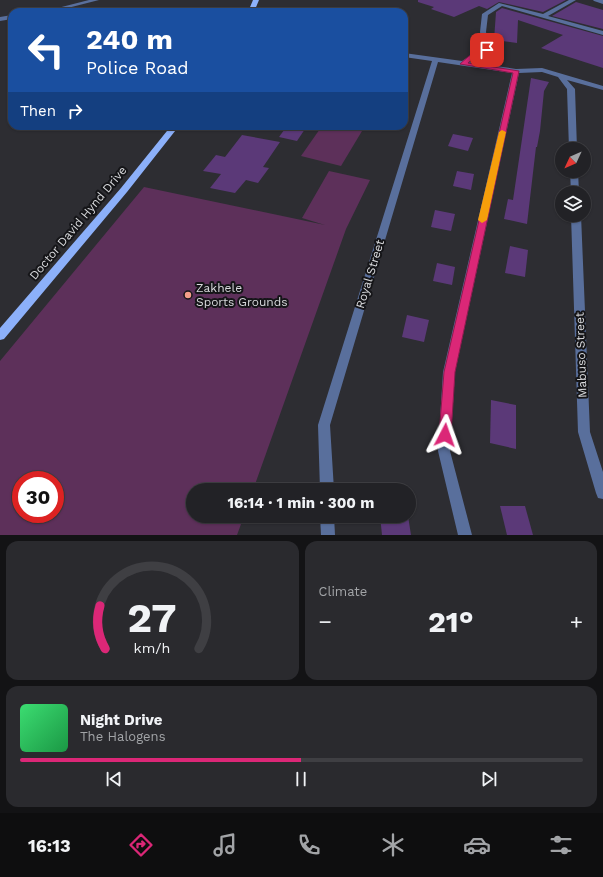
<!DOCTYPE html>
<meta charset="utf-8">
<style>
body{margin:0;font-family:"Work Sans",sans-serif;background:#2a2a2e;color:#f1f3f6;height:100vh;display:flex;flex-direction:column;font-size:15px;white-space:nowrap}
*{box-sizing:border-box;margin:0}
p{font-size:13px;color:#a2a4a7}
.icon{flex:none;width:22px;height:22px;fill:none;stroke:currentColor;stroke-width:2;stroke-linecap:round;stroke-linejoin:round}
.map{position:relative;height:535px;overflow:hidden}
.panel{display:flex;flex-direction:column;gap:6px;padding:6px;background:#131315;flex:1}
.panel>*{flex:none}
.banner{position:absolute;left:8px;top:8px;width:400px;height:122px;border-radius:12px;box-shadow:0 1px 3px #0004,0 0 0 1px #3f3f43;background:#1a4fa0;color:#fff;overflow:hidden}
.needle{width:26px;rotate:226deg}
.controls{position:absolute;left:555px;top:142px;display:grid;gap:8px}
.controls a{display:grid;place-items:center;width:36px;height:36px;border-radius:50%;background:#222226;box-shadow:0 1px 3px #0004,0 0 0 1px #3f3f43;font-size:20px}
.speed{position:absolute;left:12px;top:471px;display:flex;gap:8px;font-size:20px;font-weight:700;text-align:center}
.speed>*{display:grid;place-content:center;width:52px;height:52px;border-radius:50%;background:#222226;box-shadow:0 1px 3px #0004,0 0 0 1px #3f3f43;line-height:1}
.speed .limit{border:6px solid #d22;background:#fff;color:#111}
.pin{position:absolute;display:grid;place-items:center;width:34px;height:34px;color:#fff;margin:-17px;border-radius:8px;box-shadow:0 2px 6px #0006}
.me{position:absolute;width:44px;margin:-22px;rotate:4deg;stroke-linejoin:round;filter:drop-shadow(0 0 3px #0008)}
.turn{display:flex;align-items:center;gap:14px;height:84px;padding:0 12px;font-size:18px}
.turn .icon{width:52px;height:52px;stroke-width:2.5}
.turn b{display:block;font-size:28px;line-height:34px}
.then{display:flex;align-items:center;height:38px;padding:0 12px;background:#0003;gap:8px;font-size:15px}
.big{font-size:30px;font-weight:700;line-height:1.1}
.panel .tile{flex:1;display:flex;flex-direction:column;justify-content:center;gap:6px;min-width:0;padding:0 14px;border-radius:12px;background:#2a2a2e}
.panel .dial{align-items:center;gap:0}
.dial svg{height:104px;overflow:visible;fill:none;stroke:#3f3f43;stroke-width:7;stroke-linecap:round;text-anchor:middle}
.dial text{fill:#f1f3f6;stroke:none}
.song{display:flex;align-items:center;gap:12px}
.cover{width:48px;height:48px;border-radius:6px;background:linear-gradient(135deg,hsl(140 70% 55%),hsl(140 70% 35%))}
.played{height:4px;border-radius:2px;background:linear-gradient(90deg,#db2777 50%,#3f3f43 50%)}
.keys{display:flex;justify-content:space-around;direction:ltr}
.heat{display:flex;justify-content:space-between;align-items:center;font-size:22px;direction:ltr}
.panel .tiles{flex:1;display:grid;gap:6px;grid-template-columns:1fr 1fr}
.tile:last-child{grid-column:span 2}
.trip{position:absolute;left:186px;top:483px;width:230px;height:40px;border-radius:20px;background:#222226;box-shadow:0 1px 3px #0004,0 0 0 1px #3f3f43;font-weight:700;line-height:40px;text-align:center}
.menu{display:flex;height:64px;justify-content:space-around;align-items:center;background:#0e0e0f;color:#a2a4a7}
.menu .icon{width:28px;height:28px}
.menu .on{color:#db2777}
.menu b{font-size:18px;color:#f1f3f6}
.map>svg:first-child{display:block}
.green{fill:#5d305a;fill-rule:evenodd}
.building{fill:#5b3978}
.lines{fill:none;stroke-linecap:round;stroke-linejoin:round}
.minor{fill:#596f9c;fill-rule:evenodd}
.major{fill:#8cb0fa;fill-rule:evenodd}
.route{fill:#db2777;stroke:#8e194d}
.slow{fill:#f59e0b}
.poi-dot{fill:#f49e89;stroke:#151518;stroke-width:1.5}
.labels{text-anchor:middle;dominant-baseline:central;stroke-width:4;stroke-linejoin:round;paint-order:stroke}
.street-label{font-size:12px;fill:#d9dadd;stroke:#151518}
.poi-label{font-size:12px;fill:#d9dadd;stroke:#151518;text-anchor:start}
</style>
<div class="map">
<svg width="603" height="535" viewBox="0 0 603 535">
<rect width="100%" height="100%" fill="#2d2d32"/>
<g class="green">
<polygon points="322,126 365,126 341,166 301,156"/>
<path d="M 329,171 L 370,180 L 346,229 L 253,490 L 193,490 L 193,516 L 244,516 L 237,535 L 0,535 L 0,361 L 144,187 L 325,225 L 302,218 ZM 21,480 L 55,480 L 55,514 L 21,514 Z"/>
</g>
<g class="building">
<polygon points="418,0 566,0 543,12 499,2 487,9 479,6 454,17 431,9 434,7 418,2"/>
<polygon points="576,2 603,10 603,29 552,16"/>
<polygon points="502,8 603,36 603,68 541,48 563,35 518,20 517,43 494,40 496,12"/>
<polygon points="531,78 549,82 544,91 540,131 537,147 536,147 527,224 504,219 508,199 513,200"/>
<polygon points="287,126 307,126 297,141 279,137"/>
<polygon points="453,134 473,138 468,151 448,146"/>
<polygon points="242,135 280,142 263,167 269,168 258,183 246,180 235,193 210,188 221,174 203,171 216,155 225,157"/>
<polygon points="457,171 474,174 471,190 453,186"/>
<polygon points="435,210 455,214 451,231 431,227"/>
<polygon points="510,246 528,250 525,277 505,273"/>
<polygon points="437,263 455,267 452,285 433,281"/>
<polygon points="407,315 429,320 424,342 402,337"/>
<polygon points="491,400 516,405 516,449 490,443"/>
<polygon points="500,506 525,506 533,535 507,535"/>
<polygon points="380,516 408,516 411,535 382,535"/>
</g>
<g class="lines">
<g class="minor">
<polygon points="89,0 99,0 52,12 42,12"/>
<polygon points="569,0 576,0 548,16 603,31 603,35 502,6 488,15 486,32 490,50 469,62 516,69 542,68 603,86 603,90 567,80 575,89 577,149 569,149 567,89 558,77 542,72 519,73 455,372 450,451 472,535 458,535 438,451 443,372 512,73 438,62 330,425 334,490 320,490 318,425 432,61 404,57 404,53 462,61 470,56 484,49 480,32 482,14 499,3 543,14"/>
<polygon points="593,0 603,0 603,4 594,1"/>
<polygon points="12,15 12,19 0,21 0,17"/>
<polygon points="570,171 578,171 579,193 571,193"/>
<polygon points="571,215 581,215 590,432 603,472 603,499 598,498 596,493 578,432"/>
<polygon points="320,516 334,516 335,535 321,535"/>
</g>
<g class="major">
<polygon points="253,0 259,0 254,12 248,12"/>
<polygon points="171,126 179,126 127,192 4,339 0,340 0,328 121,188"/>
</g>
</g>
<polygon class="route" points="485,49 490,50 474,58 468,63 519,71 455,372 451,435 449,439 445,440 441,439 439,435 444,372 513,73 460,64 469,56"/>
<polygon class="slow" points="502,130 506,132 487,220 482,223 478,220 499,132"/>
<circle class="poi-dot" cx="188" cy="295" r="4"/>
<g class="labels">
<g class="street-label">
<text transform="translate(78 223) rotate(-50)">Doctor David Hynd Drive</text>
<text transform="translate(370 274) rotate(-73)">Royal Street</text>
<text transform="translate(581 355) rotate(-92)">Mabuso Street</text>
</g>
<g class="poi-label">
<text x="196" y="288">Zakhele<tspan x="196" dy="14">Sports Grounds</tspan></text>
</g>
</g>
</svg>
<div class="controls">
<a><svg class="needle" viewBox="-14 -14 28 28"><path d="M0-13l5 13h-10z" fill="#e53935"/><path d="M0 13l5-13h-10z" fill="#a2a4a7"/></svg></a>
<a><svg class="icon" aria-label="layers" viewBox="0 0 24 24"><path d="M12 4l9 5-9 5-9-5zM3 14l9 5 9-5"/></svg></a>
</div>
<div class="speed"><div class="limit">30</div></div>
<div class="pin" style="left:487px;top:50px;background:#d93025"><svg class="icon" aria-label="arrive" viewBox="0 0 24 24"><path d="M6 21V4h12l-3 4 3 4H6"/></svg></div>
<svg class="me" style="left:445px;top:435px" viewBox="-20 -20 40 40"><path d="M0-17L14 15 0 8-14 15z" fill="#db2777" stroke="#fff" stroke-width="4"/></svg>
<div class="trip">16:14 · 1 min · 300 m</div>
<div class="banner">
<div class="turn"><svg class="icon" aria-label="left" viewBox="0 0 24 24"><path d="M17 20v-9H6M10 6l-5 5 5 5"/></svg><div><b>240 m</b>Police Road</div></div>
<div class="then">Then<svg class="icon" aria-label="right" viewBox="0 0 24 24"><path d="M7 20v-9h11M14 6l5 5-5 5"/></svg></div>
</div>
</div>
<section class="panel">
<div class="tiles">
<div class="tile dial"><svg viewBox="0 0 100 80">
<path d="M14 69A42 42 0 1 1 86 69"/>
<path d="M14 69A42 42 0 0 1 10 36" stroke="#db2777"/>
<text x="50" y="56" font-size="32" font-weight="700">27</text>
<text x="50" y="72" font-size="11">km/h</text>
</svg></div>
<div class="tile"><p>Climate</p>
<div class="heat"><a>−</a><b class="big">21°</b><a>+</a></div>
</div>
<div class="tile">
<div class="song"><i class="cover"></i><div><b>Night Drive</b><p>The Halogens</p></div></div>
<div class="played"></div>
<div class="keys"><svg class="icon" aria-label="previous" viewBox="0 0 24 24"><path d="M18 5L8 12l10 7zM5 5v14"/></svg><svg class="icon" aria-label="pause" viewBox="0 0 24 24"><path d="M8 5v14M16 5v14"/></svg><svg class="icon" aria-label="next" viewBox="0 0 24 24"><path d="M6 5l10 7-10 7zM19 5v14"/></svg></div>
</div>
</div>
</section>
<nav class="menu">
<b>16:13</b>
<svg class="icon on" aria-label="directions" viewBox="0 0 24 24"><path d="M12 3l9 9-9 9-9-9zM9 14v-3h6M13 9l2 2-2 2"/></svg>
<svg class="icon" aria-label="music" viewBox="0 0 24 24"><path d="M9 18V5l10-2v13"/><circle cx="6" cy="18" r="3"/><circle cx="16" cy="16" r="3"/></svg>
<svg class="icon" aria-label="phone" viewBox="0 0 24 24"><path d="M5 4h4l2 5-3 2q2 4 5 5l2-3 5 2v4C11 20 4 13 5 4z"/></svg>
<svg class="icon" aria-label="climate" viewBox="0 0 24 24"><path d="M12 3v18M4 7l16 10M4 17L20 7"/></svg>
<svg class="icon" aria-label="car" viewBox="0 0 24 24"><path d="M5 17H2v-5l4-1 3-4h7l3 4 3 1v5h-3M9 17h6M6 11h13"/><circle cx="7" cy="17" r="2"/><circle cx="17" cy="17" r="2"/></svg>
<svg class="icon" aria-label="filters" viewBox="0 0 24 24"><path d="M4 7h16M4 17h16"/><circle cx="9" cy="7" r="2"/><circle cx="15" cy="17" r="2"/></svg>
</nav>
